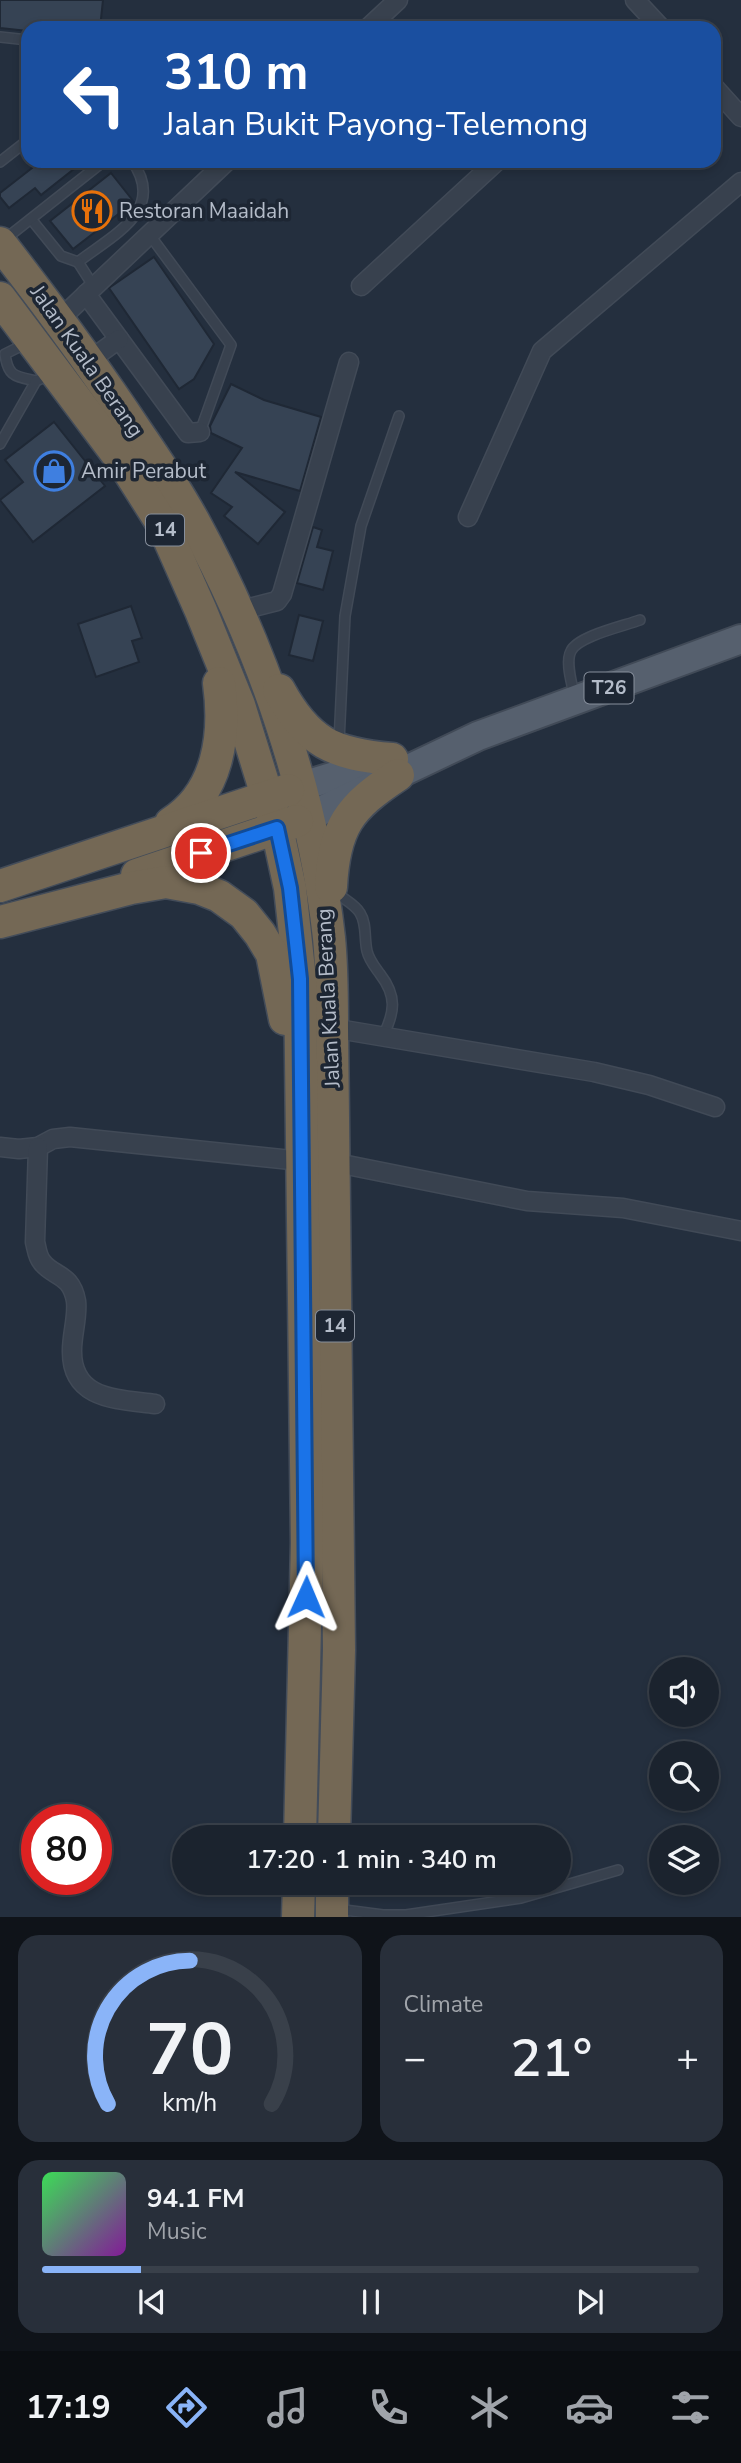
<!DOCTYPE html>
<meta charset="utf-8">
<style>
body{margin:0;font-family:"Nunito Sans",sans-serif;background:#282f3a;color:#f1f3f6;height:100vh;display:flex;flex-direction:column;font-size:26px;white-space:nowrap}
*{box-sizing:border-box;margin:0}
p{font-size:23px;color:#a0a4aa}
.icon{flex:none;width:38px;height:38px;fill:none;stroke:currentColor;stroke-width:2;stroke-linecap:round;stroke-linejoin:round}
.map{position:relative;height:1917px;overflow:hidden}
.side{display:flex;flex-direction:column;gap:18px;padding:18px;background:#0f1319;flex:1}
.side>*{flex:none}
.top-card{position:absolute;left:21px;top:21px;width:700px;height:147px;border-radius:21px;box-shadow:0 4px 10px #0003,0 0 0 2px #39404a;background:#1a4fa0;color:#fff;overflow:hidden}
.tools{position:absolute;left:649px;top:1657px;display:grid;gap:14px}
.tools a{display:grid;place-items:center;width:70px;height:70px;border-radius:50%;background:#1b232e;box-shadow:0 4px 10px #0003,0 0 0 2px #39404a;font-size:35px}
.speed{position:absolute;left:21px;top:1804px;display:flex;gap:14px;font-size:35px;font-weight:700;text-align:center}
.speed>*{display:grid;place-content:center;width:91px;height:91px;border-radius:50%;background:#1b232e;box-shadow:0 4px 10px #0003,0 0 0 2px #39404a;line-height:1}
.speed .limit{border:10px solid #d22;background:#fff;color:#111}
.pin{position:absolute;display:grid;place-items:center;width:60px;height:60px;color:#fff;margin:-30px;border:4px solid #fff;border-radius:50%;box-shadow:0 2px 7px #0007}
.me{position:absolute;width:77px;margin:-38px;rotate:1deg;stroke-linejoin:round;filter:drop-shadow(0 0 5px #0008)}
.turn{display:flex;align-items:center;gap:24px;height:147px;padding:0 28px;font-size:32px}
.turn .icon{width:91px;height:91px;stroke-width:2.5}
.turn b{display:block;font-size:49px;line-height:60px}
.big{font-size:52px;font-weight:600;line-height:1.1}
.side .widget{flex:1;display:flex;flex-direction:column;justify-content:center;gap:10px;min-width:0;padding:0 24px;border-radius:21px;background:#282f3a}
.side .dial{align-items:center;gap:0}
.dial svg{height:182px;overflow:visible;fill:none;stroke:#39404a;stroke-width:7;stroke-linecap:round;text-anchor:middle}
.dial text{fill:#f1f3f6;stroke:none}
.song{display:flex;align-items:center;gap:21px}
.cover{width:84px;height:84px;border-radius:10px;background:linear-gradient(135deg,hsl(130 70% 55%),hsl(290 70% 35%))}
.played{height:7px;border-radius:4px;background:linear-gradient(90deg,#8ab4f8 15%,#39404a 15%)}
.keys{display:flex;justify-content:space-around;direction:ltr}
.heat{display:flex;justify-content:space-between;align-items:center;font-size:38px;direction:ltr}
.side .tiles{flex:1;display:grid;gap:18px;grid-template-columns:1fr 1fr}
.widget:last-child{grid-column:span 2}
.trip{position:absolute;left:172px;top:1825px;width:399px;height:70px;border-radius:35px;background:#1b232e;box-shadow:0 4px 10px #0003,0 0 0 2px #39404a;font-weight:600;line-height:70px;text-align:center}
.dock{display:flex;height:112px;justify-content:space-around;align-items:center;background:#0b0e12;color:#a0a4aa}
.dock .icon{width:49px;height:49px}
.dock .current{color:#8ab4f8}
.dock b{font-size:32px;color:#f1f3f6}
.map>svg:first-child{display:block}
.building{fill:#364354;stroke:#1f2835;stroke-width:2}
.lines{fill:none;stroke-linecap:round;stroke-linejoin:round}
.lane-casing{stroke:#414a57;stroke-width:12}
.street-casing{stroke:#414a57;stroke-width:21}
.primary-casing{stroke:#414a57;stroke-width:32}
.highway-casing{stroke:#434c59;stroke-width:35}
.lane{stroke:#38414e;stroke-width:9}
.street{stroke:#38414e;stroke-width:18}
.primary{stroke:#56606e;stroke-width:28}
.highway{stroke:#746855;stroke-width:32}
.route-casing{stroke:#114b97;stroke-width:18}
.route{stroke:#1a73e8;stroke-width:12}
.labels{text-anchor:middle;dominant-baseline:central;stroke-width:7;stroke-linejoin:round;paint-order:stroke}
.shield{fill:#1d2633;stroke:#878f9c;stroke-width:2}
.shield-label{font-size:19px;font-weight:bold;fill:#b4bcc9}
.poi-label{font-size:21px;fill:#b4bcc9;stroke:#1d2633;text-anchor:start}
.street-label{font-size:21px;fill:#b4bcc9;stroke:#1d2633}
</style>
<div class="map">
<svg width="741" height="1917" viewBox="0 0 741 1917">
<rect width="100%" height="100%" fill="#242f3e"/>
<g class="building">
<polygon points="0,0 103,0 100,28 28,28 28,31 0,28"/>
<polygon points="41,161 84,161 41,195 35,188 9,208 0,197 0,193"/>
<polygon points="111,173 134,202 73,249 50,221"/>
<polygon points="154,257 214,344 194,379 179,389 109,288"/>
<polygon points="231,384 264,400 321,417 300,491 235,472 285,512 258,544 224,516 232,507 211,493 242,448 211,433 210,426"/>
<polygon points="54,422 105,486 33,542 0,500 23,482 5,460"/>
<polygon points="313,527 322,530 317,547 333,551 323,590 297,583"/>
<polygon points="131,606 142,638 132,641 139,662 96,677 78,624"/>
<polygon points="299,615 323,621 313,661 289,655"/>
</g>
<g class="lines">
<g class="lane-casing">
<g id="lane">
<polyline points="0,37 28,40"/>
<polyline points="0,162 28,140"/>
<path d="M 31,219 L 61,256 L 78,262 C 113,235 167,210 132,161"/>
<polyline points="149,234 231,345 200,432"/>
<polyline points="4,240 104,161"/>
<polyline points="78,262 94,287"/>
<path d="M 27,343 L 5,354 C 8,377 15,376 36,381"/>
<polyline points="0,444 36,381 52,374"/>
<path d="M 574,695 C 572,683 565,662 571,651 C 578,636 624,626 640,620"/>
<polyline points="339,742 345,616 361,526 399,416"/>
<path d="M 335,891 C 342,899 354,903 360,913 C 367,924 364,938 367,951 C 369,960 375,967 380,974 C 397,996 395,1012 383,1036"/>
<polyline points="337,1909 383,1915 406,1915 521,1898 618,1870"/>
</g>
</g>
<g class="street-casing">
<g id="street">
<polyline points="635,0 661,28"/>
<polyline points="368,28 398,0"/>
<polyline points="714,87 741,117"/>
<polyline points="361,286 497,161"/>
<polyline points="86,294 188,433 200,432"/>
<polyline points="60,319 227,161"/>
<polyline points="90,360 119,339"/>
<polyline points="468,517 542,351 741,182"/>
<polyline points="238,611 277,601 282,594 349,362"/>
<polyline points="332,1028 594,1072 649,1085 715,1107"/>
<polyline points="0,1147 19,1149 38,1147 53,1139 70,1137 301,1161"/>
<path d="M 38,1147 L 35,1242 C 37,1249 37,1256 42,1262 C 53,1277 71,1273 76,1301 C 78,1316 72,1334 72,1350 C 71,1400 117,1399 155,1404"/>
<polyline points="332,1162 527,1201 623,1208 741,1231"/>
</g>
</g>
<g class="primary-casing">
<g id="primary">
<polyline points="299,787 390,759"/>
<polyline points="308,817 478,736 741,639"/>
</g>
</g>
<g class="highway-casing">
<g id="highway">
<path d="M 0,243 C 48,305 94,367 137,432 C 157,461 177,491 194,522 C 263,649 313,794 329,938 C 332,968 332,999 332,1028 L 339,1650 L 334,1838"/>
<polyline points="0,298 123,462 163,525 201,611 239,705 277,828 290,888 300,979 307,1543 300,1838"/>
<path d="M 279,690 C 308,743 333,754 392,759"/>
<path d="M 171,823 C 219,793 226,734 219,683"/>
<polyline points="137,875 297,821"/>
<polyline points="0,886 288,790"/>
<path d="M 331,887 C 334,827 349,807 398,775"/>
<polyline points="0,922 131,888 166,882 199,888 219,896 244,914 260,934 272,954 285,1019"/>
<polyline points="298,1917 299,1883"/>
<polyline points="332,1917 332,1883"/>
</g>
</g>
<use href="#lane" class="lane"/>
<use href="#street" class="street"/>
<use href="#primary" class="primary"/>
<use href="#highway" class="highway"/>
</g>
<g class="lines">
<g class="route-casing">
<polyline id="route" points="201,853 277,828 290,888 300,979 306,1597"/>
</g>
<use href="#route" class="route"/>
</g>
<defs>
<g id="restaurant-ring" transform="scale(2.0125)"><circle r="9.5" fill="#1d2633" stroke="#e8710a" stroke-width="1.5"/><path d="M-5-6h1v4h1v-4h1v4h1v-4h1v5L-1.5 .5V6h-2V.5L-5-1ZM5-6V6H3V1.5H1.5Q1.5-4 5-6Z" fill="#e8710a"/></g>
<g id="shop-ring" transform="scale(2.0125)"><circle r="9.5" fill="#1d2633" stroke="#3f7fe0" stroke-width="1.5"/><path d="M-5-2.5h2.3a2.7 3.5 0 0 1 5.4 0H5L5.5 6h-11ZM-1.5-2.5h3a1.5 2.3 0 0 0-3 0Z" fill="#3f7fe0"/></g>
</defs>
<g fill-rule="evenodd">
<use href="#restaurant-ring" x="92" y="211"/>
<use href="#shop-ring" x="54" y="471"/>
</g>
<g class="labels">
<g class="shield">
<rect x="146" y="514.5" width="38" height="31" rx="5"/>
<rect x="584.5" y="672.5" width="49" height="31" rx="5"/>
<rect x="316" y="1310.5" width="38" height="31" rx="5"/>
</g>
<g class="shield-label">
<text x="165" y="530">14</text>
<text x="609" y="688">T26</text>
<text x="335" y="1326">14</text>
</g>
<g class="poi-label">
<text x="119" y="211">Restoran Maaidah</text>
<text x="81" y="471">Amir Perabut</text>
</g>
<g class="street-label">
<text transform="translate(87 361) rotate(55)">Jalan Kuala Berang</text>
<text transform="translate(328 998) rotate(-93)">Jalan Kuala Berang</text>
</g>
</g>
</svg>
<div class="tools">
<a><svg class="icon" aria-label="sound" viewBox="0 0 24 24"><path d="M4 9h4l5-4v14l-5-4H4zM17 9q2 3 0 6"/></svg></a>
<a><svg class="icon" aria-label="search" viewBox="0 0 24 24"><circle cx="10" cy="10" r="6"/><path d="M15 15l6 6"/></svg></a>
<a><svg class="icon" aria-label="layers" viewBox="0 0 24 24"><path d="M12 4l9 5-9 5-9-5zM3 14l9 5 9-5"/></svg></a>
</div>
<div class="speed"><div class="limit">80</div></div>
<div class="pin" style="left:201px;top:853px;background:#d93025"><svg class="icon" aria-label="arrive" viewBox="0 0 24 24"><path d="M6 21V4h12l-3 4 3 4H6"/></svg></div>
<svg class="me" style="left:306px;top:1597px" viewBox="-20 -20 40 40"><path d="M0-17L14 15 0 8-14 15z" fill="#1a73e8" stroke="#fff" stroke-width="4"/></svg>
<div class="trip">17:20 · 1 min · 340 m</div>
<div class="top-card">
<div class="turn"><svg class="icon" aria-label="left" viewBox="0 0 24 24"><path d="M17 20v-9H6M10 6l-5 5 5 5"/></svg><div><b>310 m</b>Jalan Bukit Payong-Telemong</div></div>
</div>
</div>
<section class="side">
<div class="tiles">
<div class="widget dial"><svg viewBox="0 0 100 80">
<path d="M14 69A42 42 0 1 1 86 69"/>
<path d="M14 69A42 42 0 0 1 50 6" stroke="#8ab4f8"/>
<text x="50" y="56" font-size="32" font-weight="700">70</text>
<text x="50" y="72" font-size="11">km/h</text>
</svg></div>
<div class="widget"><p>Climate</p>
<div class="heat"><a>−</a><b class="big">21°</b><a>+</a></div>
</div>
<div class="widget">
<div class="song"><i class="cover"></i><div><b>94.1 FM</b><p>Music</p></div></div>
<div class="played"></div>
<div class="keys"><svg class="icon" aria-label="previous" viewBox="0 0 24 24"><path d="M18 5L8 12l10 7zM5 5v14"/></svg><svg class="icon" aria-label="pause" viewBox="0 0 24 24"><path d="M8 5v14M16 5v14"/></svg><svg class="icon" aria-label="next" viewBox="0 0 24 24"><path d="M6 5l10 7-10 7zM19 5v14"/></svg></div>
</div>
</div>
</section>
<nav class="dock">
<b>17:19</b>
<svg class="icon current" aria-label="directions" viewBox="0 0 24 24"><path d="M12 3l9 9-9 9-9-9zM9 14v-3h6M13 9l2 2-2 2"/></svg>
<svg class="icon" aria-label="music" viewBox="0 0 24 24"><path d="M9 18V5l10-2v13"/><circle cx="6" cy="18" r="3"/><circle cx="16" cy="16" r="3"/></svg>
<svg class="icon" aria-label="phone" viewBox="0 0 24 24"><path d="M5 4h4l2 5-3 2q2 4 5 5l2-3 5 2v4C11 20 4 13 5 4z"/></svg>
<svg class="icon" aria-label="climate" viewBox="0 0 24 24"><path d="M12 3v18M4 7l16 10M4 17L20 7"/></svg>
<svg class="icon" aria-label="car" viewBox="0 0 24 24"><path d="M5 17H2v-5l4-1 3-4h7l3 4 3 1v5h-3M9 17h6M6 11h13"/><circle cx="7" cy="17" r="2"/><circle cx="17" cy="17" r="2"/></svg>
<svg class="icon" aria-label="filters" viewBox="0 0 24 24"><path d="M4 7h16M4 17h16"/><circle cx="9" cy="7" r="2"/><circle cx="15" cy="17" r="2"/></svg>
</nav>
